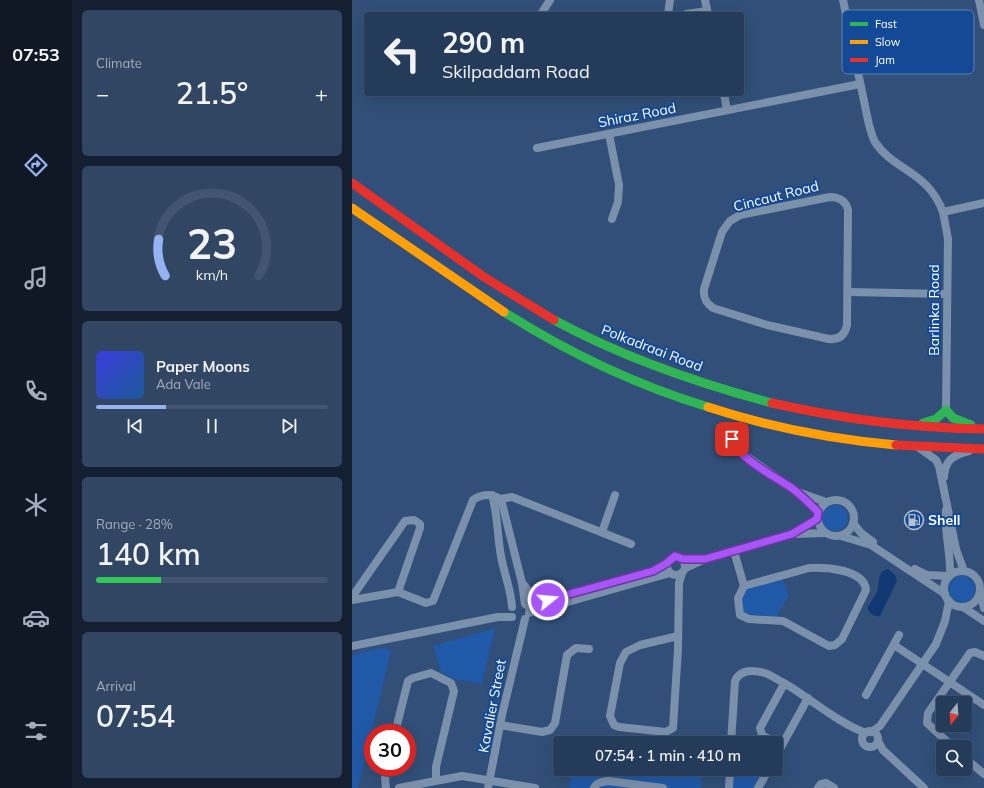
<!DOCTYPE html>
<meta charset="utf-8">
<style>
body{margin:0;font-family:Mulish,sans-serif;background:#314663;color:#f1f3f6;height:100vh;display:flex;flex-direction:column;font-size:15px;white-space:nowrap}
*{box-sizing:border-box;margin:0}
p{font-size:13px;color:#a3adbb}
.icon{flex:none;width:22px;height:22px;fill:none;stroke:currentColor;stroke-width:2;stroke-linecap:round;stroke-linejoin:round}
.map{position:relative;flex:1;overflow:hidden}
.side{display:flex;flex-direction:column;gap:10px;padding:10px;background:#142032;width:280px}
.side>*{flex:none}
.hud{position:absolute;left:12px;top:12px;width:380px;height:84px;border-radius:4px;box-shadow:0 4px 16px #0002,0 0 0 1px #425570;background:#253b5a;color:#f1f3f6;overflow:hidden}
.needle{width:26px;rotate:197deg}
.buttons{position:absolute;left:584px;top:696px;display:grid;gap:8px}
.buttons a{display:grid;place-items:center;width:36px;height:36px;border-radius:4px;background:#253b5a;box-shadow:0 4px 16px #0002,0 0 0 1px #425570;font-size:20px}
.speed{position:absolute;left:12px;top:724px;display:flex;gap:8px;font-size:20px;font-weight:700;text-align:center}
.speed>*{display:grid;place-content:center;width:52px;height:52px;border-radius:50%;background:#253b5a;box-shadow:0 4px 16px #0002,0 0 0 1px #425570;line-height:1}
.speed .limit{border:6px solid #d22;background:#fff;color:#111}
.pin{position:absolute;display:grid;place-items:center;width:34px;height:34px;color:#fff;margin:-17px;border-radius:8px;box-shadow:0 2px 6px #0006}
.me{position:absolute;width:44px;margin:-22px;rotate:73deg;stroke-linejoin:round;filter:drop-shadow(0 0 3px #0008)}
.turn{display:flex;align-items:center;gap:14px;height:84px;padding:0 12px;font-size:18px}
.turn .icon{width:52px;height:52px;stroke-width:2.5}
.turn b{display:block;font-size:28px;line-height:34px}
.big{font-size:30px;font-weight:600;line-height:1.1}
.side .tile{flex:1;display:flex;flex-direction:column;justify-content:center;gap:6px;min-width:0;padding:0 14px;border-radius:6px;background:#314663}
.side .dial{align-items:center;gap:0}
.dial svg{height:104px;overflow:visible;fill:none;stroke:#425570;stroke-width:7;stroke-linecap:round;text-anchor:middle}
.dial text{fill:#f1f3f6;stroke:none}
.song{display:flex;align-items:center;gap:12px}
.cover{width:48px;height:48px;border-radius:6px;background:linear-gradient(135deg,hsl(240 70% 55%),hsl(210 70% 35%))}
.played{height:4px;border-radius:2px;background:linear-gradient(90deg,#95b2f1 30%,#425570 30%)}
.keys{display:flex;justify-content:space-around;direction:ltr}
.heat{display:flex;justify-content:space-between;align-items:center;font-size:22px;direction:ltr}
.charge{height:6px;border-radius:3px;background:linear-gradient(90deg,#34c759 28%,#425570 0)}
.trip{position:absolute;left:201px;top:736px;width:230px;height:40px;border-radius:4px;background:#253b5a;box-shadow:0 4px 16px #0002,0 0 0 1px #425570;font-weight:600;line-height:40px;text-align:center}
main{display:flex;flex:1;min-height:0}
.tab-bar{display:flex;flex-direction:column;width:72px;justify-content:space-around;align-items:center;background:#0f1824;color:#a3adbb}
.tab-bar .icon{width:28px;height:28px}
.tab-bar .current{color:#95b2f1}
.tab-bar b{font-size:18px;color:#f1f3f6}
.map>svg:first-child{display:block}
.green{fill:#1f59a8}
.water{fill:#103873}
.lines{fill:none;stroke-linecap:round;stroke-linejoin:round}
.street{stroke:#7b90ab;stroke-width:8}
.fast{stroke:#30b455;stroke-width:9}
.slow{stroke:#ff9f0a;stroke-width:9}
.jam{stroke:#e5322d;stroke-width:9}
.route-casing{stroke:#6d37a1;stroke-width:10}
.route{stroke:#a855f7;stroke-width:7}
.labels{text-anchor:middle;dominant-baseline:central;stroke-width:4;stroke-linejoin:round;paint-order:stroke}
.street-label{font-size:14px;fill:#fff;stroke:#144a95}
.poi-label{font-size:14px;font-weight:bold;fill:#fff;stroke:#144a95;text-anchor:start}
.key{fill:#144a95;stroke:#5a80b5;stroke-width:1}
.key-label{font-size:11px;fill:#fff}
</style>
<main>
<nav class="tab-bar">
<b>07:53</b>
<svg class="icon current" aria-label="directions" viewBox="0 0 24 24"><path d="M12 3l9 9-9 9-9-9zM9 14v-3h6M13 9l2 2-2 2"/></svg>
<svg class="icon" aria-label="music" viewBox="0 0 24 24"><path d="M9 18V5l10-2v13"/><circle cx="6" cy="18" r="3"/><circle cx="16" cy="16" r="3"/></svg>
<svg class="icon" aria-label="phone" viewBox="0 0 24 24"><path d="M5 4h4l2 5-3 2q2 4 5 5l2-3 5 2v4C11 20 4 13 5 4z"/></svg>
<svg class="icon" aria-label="climate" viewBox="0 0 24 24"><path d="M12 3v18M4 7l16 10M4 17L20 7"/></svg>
<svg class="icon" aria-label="car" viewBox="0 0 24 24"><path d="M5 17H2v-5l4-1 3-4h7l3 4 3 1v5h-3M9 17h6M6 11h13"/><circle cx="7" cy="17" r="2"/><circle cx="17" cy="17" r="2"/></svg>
<svg class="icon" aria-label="filters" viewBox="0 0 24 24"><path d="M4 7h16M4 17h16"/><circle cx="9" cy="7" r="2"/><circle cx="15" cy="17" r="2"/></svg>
</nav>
<section class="side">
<div class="tile"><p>Climate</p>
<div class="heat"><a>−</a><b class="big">21.5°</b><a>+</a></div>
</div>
<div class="tile dial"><svg viewBox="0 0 100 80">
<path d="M14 69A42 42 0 1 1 86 69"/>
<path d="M14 69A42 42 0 0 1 9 41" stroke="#95b2f1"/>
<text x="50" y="56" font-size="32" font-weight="700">23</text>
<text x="50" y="72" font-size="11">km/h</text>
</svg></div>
<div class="tile">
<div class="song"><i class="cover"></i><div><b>Paper Moons</b><p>Ada Vale</p></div></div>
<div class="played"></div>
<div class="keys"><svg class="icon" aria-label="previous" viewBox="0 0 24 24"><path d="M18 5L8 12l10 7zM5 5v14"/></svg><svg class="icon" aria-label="pause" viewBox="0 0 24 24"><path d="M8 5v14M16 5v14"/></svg><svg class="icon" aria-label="next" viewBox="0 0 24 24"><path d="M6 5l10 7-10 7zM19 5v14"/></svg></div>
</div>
<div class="tile"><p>Range · 28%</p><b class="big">140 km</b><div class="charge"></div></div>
<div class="tile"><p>Arrival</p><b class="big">07:54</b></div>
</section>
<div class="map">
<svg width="632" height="788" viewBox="0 0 632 788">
<rect width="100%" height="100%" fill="#314f78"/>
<g class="green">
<circle cx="483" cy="518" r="13"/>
<circle cx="610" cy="589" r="13"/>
<path d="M 430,579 L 437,595 L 424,617 L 392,614 C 387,606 388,598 393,589 Z"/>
<polygon points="143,628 130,684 102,679 89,672 81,646"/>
<polygon points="28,648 39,650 6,788 0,788 0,655"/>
<polygon points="220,769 350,769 349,788 217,788"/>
<polygon points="381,769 413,769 402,788 380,788"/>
</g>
<path class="water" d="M 536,569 L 543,575 L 545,581 L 528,616 C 522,617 518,614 515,608 C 518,603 521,599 524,594 C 529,585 523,572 536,569 Z"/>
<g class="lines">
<g class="street">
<polyline points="353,0 356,14"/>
<path d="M 491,0 L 517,125 C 519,130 520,137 523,142 C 542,171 576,171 591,212 L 632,203"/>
<polyline points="627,0 632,25"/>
<polyline points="189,14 198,0"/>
<polyline points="316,14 318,0"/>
<polyline points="334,14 355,11"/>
<polyline points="372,94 375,110"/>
<polyline points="257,134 267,185 266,202 260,219"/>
<polyline points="185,148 508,84"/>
<path d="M 478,197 C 487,197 494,201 496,210 L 495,325 C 493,335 487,340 477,339 L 415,325 L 361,308 C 354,303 351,298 352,289 L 370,232 L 378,221 L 388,215 Z"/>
<polyline points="591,212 596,239 594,410"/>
<polyline points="496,292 595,294"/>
<polyline points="381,431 382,444 390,453 442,490 466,512"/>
<polyline points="566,447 584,460 587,466 604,549 612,571"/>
<path d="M 592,477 C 593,460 601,455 617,451"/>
<polyline points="446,492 474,502"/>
<path d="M 140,495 C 146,515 145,535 149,556 C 152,574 159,589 160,607"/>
<polyline points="148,499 160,497 279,544"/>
<circle cx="484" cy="518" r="18"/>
<path d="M 594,510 C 592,532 599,553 598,575"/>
<polyline points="501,523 509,533 521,542"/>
<polyline points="250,532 263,495"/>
<polyline points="442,534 473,533"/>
<polyline points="489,536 519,545 593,594"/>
<path d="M 382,551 L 392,586 L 386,598 L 388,615 L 397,619 L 431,621 L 477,646 L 483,645 L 490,639 L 514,590 C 512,569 473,567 457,568 L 392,586"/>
<circle cx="324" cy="566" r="9"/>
<polyline points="334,568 353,559 440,534 465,519"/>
<polyline points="563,569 575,575 597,576"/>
<circle cx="610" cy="589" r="18"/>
<path d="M 172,585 C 178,594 183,599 194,600"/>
<polyline points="628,592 632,608"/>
<polyline points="0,597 53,521 62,520 68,524 68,528 46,592"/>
<path d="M 0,600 L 46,592 L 74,603 L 81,601 L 121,500 C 130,494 145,492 150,503 L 170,583 L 173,604"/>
<polyline points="176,606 301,571 315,563"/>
<polyline points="611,607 632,621"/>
<polyline points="177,613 318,573"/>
<polyline points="326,636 288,645 274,652 268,663 258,716 262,725 267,727 314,732 321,728 326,649 327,583 330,573"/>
<polyline points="542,645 632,705"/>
<polyline points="0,646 146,617 160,617"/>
<polyline points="514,695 547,635"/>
<polyline points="148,725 190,732 198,730 203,723 215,655 224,648 237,649"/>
<circle cx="518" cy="739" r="8"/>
<polyline points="519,732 528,726 584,644 593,621 597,601"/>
<polyline points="43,733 56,681 61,678 79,673 99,683 102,691 84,767 84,780"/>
<polyline points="526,741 531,750 572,788"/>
<path d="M 379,743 L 383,681 C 388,669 402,670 413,673 C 419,675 426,680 432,683 C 458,698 486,723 514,733"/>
<polyline points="424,743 410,735 408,728 432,684"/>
<polyline points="601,747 575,723 576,713 618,653 623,652 632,656"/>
<polyline points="424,756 456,698"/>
<polyline points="613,758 632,774"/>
<polyline points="34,788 33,778 35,767"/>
<polyline points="47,788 110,776 183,788"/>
<polyline points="136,788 150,715 173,619"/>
<path d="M 242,788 C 245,782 250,782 256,781 L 311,788"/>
<polyline points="377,788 378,769"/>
<polyline points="406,788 417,769"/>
<polyline points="466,788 469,784 474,783 482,788"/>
</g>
<g class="fast">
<path d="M 152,312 C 215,352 284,385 356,407"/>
<path d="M 202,320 C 270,357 345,383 420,403"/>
<polyline points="571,423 584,419 594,410 601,418 619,425"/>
</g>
<g class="slow">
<polyline points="0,208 152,312"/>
<path d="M 356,407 C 417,427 480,439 544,445"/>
</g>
<g class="jam">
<polyline points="0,183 132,277 202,320"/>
<path d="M 420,403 C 490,419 560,428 632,429"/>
<polyline points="544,445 632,449"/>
</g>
</g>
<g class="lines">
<g class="route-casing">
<path id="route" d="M 196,600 L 301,571 L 315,563 L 323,556 L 331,559 L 353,559 L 440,534 L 465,519 L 466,512 C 458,504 450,496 441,489 C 424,477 385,458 380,439"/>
</g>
<use href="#route" class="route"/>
</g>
<defs>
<g id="fuel-ring" transform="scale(1)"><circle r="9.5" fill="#144a95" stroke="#b7c1d0" stroke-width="1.5"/><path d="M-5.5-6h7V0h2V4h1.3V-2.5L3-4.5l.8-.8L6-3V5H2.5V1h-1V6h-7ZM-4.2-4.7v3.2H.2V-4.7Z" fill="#b7c1d0"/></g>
</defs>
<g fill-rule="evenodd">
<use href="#fuel-ring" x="562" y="520"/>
</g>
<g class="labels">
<g class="street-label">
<text transform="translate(285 115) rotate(-11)">Shiraz Road</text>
<text transform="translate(424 196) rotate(-14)">Cincaut Road</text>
<text transform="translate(582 310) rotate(-90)">Barlinka Road</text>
<text transform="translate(300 348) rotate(21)">Polkadraai Road</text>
<text transform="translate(140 706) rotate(-79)">Kavalier Street</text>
</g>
<g class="poi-label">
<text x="576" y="520">Shell</text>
</g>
</g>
<rect x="490" y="10" width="132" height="64" rx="6" class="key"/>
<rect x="498" y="22" width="18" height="4" fill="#30b455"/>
<rect x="498" y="40" width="18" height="4" fill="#ff9f0a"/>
<rect x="498" y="58" width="18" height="4" fill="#e5322d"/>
<g class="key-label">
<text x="523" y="28">Fast</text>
<text x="523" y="46">Slow</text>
<text x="523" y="64">Jam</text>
</g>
</svg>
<div class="buttons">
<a><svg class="needle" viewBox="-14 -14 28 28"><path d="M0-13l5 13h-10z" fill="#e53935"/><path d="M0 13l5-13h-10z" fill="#a3adbb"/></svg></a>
<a><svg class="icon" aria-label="search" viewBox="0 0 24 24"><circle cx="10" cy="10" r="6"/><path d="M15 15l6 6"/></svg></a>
</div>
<div class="speed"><div class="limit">30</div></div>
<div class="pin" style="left:380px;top:439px;background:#d93025"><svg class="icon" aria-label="arrive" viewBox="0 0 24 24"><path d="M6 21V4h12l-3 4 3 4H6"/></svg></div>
<svg class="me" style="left:196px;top:600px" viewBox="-20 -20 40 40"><circle r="17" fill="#a855f7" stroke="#fff" stroke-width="3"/><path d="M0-11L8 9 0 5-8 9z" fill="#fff"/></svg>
<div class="trip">07:54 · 1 min · 410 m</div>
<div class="hud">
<div class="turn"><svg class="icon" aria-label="left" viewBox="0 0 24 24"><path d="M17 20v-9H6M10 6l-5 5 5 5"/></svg><div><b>290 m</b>Skilpaddam Road</div></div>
</div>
</div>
</main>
